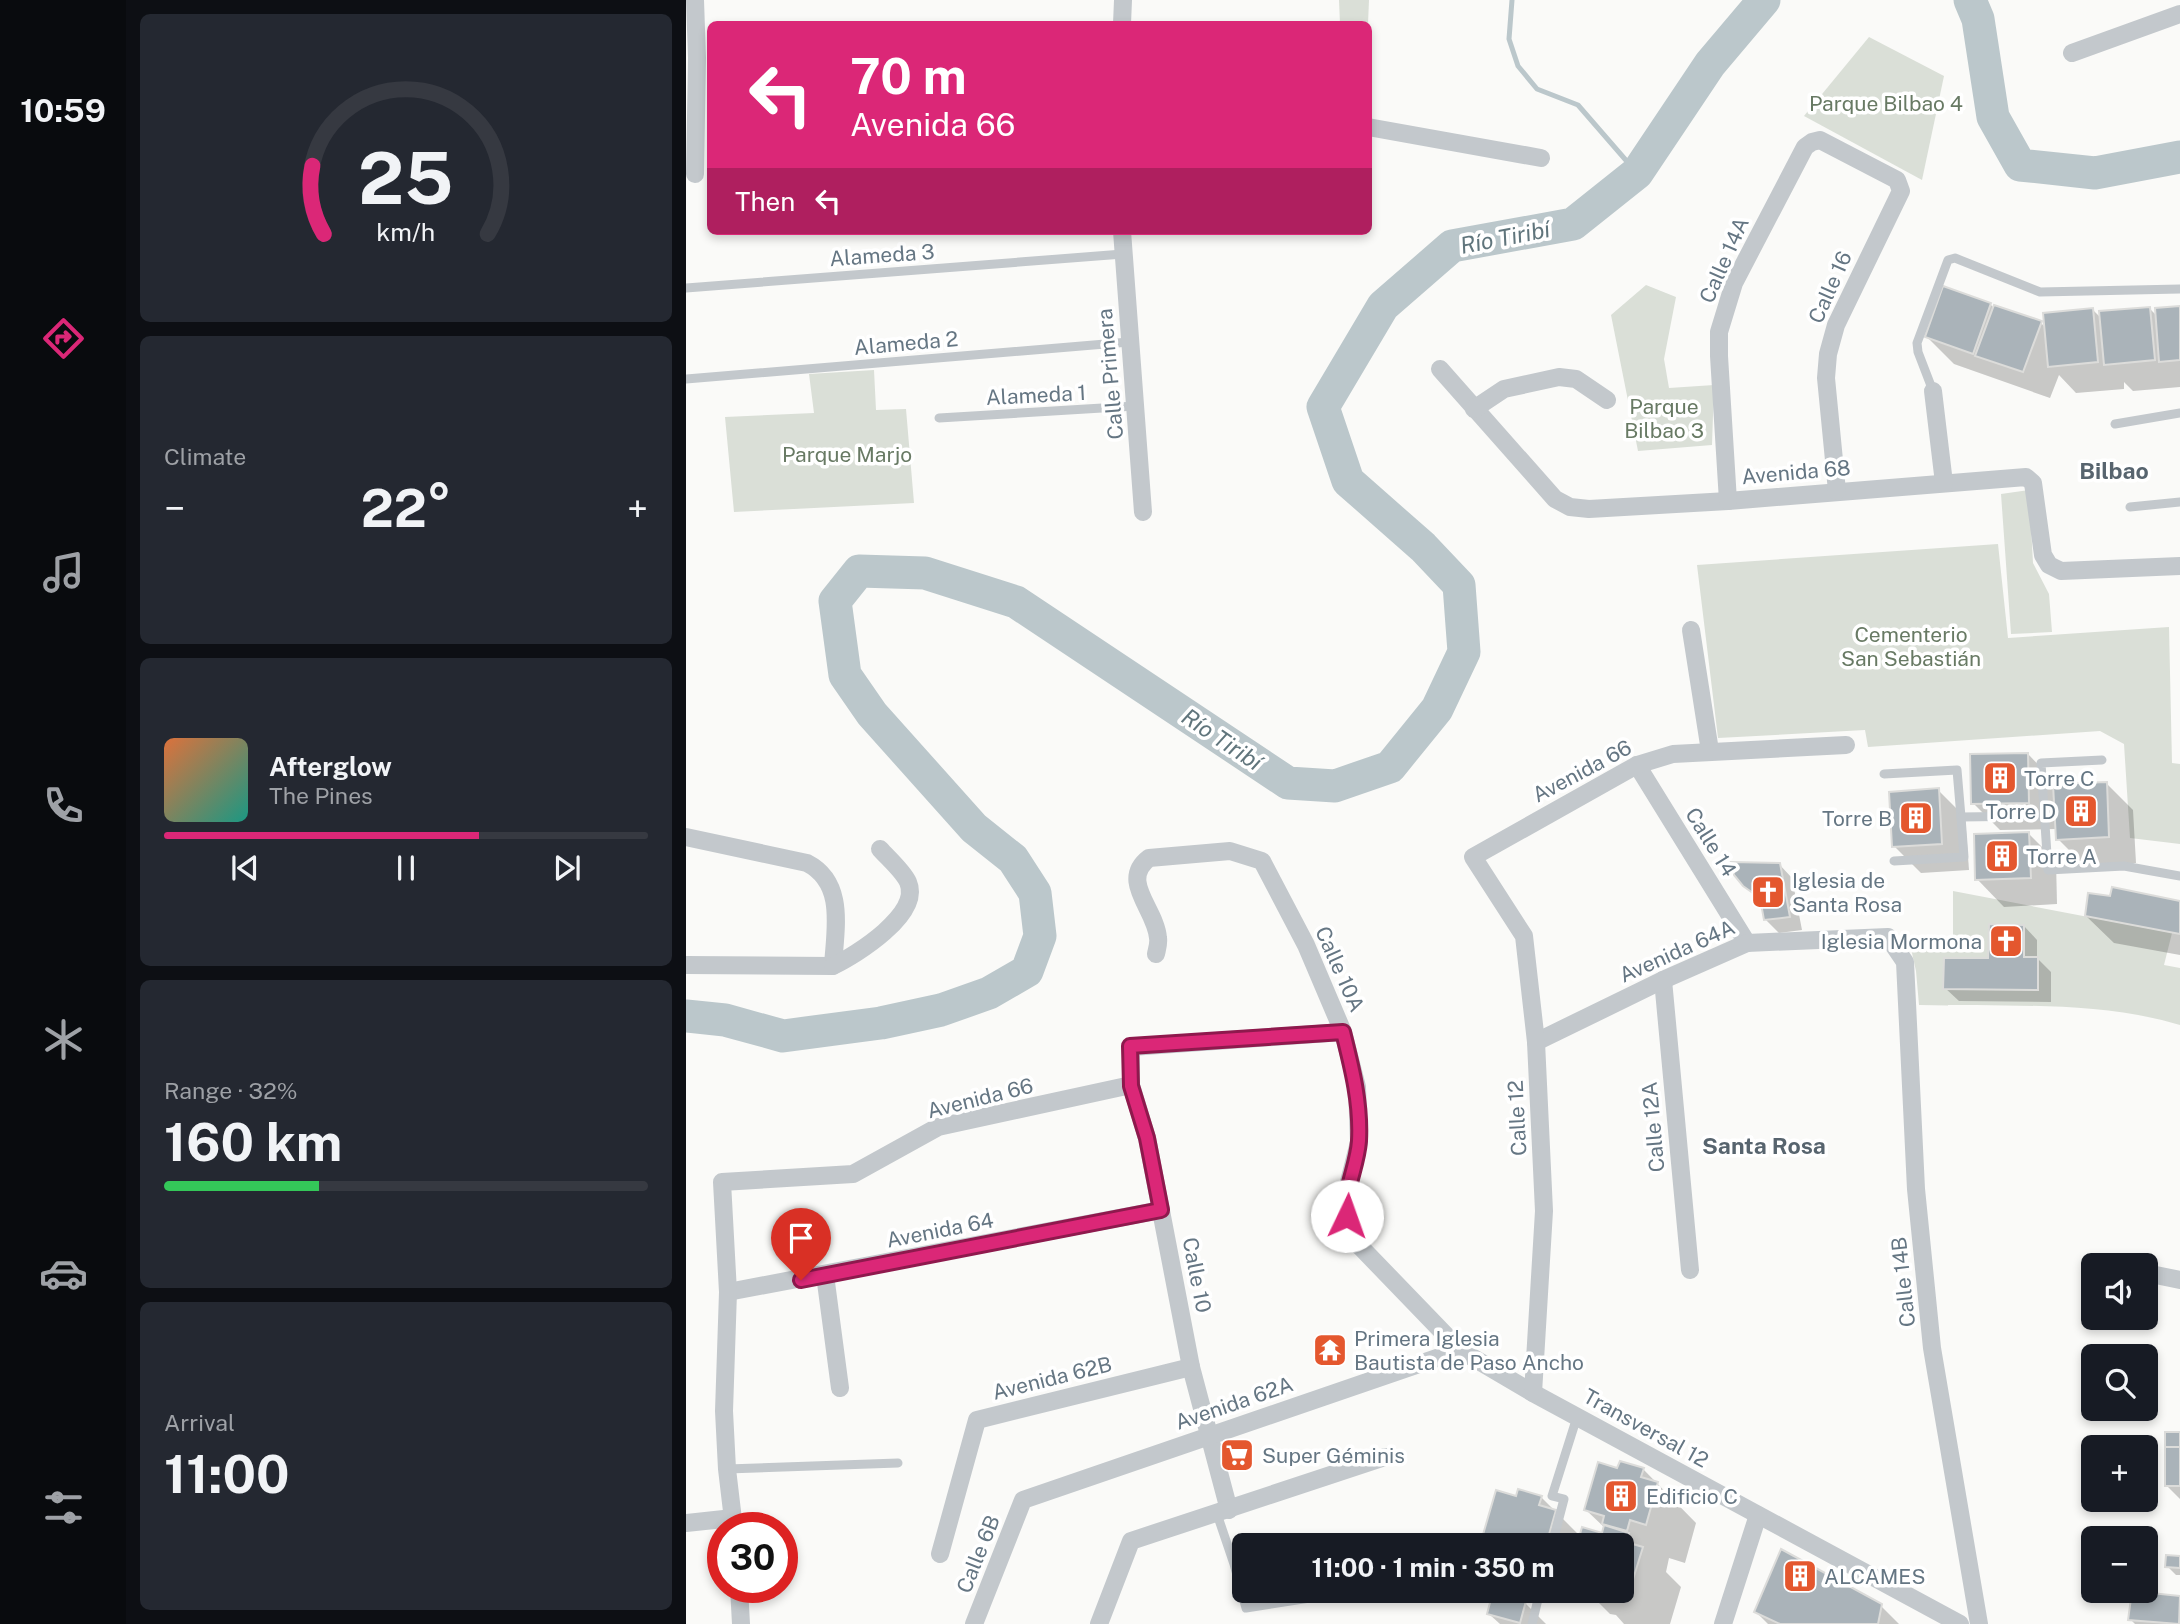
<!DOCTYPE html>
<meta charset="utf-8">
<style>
body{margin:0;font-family:"Public Sans",sans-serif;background:#242831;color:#f1f3f6;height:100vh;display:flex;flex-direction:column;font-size:26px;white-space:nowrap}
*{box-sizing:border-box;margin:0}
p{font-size:23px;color:#9ea1a6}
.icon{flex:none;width:38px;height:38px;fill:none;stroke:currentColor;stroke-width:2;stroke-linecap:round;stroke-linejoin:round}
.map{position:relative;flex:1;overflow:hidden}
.sheet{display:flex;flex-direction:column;gap:14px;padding:14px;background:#0d0f14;width:560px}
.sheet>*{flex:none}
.top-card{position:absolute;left:21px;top:21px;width:665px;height:214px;border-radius:10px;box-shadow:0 4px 10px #0003;background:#db2777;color:#fff;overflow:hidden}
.fabs{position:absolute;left:1395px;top:1253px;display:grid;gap:14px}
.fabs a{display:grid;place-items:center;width:77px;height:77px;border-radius:10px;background:#171b24;box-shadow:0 4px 10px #0003;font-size:35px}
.speed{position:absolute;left:21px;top:1512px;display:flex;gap:14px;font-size:35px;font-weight:700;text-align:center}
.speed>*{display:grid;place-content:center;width:91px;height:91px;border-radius:50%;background:#171b24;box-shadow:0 4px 10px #0003;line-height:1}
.speed .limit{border:10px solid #d22;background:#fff;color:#111}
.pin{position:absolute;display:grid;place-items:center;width:60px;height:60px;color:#fff;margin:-72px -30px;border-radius:50% 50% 50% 0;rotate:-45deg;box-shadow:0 0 7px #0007}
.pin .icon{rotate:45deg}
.me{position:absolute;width:77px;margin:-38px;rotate:3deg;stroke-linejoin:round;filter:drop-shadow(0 0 5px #0008)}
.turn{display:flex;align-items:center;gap:24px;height:147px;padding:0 28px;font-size:32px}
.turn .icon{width:91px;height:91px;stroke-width:2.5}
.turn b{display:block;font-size:49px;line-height:60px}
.then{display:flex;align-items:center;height:66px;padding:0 28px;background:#0003;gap:14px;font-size:26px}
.big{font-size:52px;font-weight:700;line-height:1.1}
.sheet .card{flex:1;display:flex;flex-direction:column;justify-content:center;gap:10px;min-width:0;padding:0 24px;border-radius:10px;background:#242831}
.sheet .dial{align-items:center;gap:0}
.dial svg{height:182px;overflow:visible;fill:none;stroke:#363941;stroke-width:7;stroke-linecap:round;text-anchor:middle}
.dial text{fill:#f1f3f6;stroke:none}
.song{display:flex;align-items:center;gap:21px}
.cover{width:84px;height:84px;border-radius:10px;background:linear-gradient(135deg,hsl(20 70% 55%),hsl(170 70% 35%))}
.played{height:7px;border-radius:4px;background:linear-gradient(90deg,#db2777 65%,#363941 65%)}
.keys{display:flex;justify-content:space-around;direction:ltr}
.heat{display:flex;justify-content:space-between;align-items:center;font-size:38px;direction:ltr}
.charge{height:10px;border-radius:5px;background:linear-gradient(90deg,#34c759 32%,#363941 0)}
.trip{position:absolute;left:546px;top:1533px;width:402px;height:70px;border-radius:10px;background:#171b24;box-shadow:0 4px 10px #0003;font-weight:700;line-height:70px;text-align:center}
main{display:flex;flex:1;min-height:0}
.tab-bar{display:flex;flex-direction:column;width:126px;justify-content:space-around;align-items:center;background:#090b0e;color:#9ea1a6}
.tab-bar .icon{width:49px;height:49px}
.tab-bar .selected{color:#db2777}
.tab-bar b{font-size:32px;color:#f1f3f6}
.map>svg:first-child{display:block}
.green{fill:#dadfd7}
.shadow{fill:#0003}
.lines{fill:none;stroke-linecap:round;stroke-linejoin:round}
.stream{stroke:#bbc7cb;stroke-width:5}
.river{stroke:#bbc7cb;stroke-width:33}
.building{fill:#aab3b9;stroke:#dcdcda;stroke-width:2}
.service{stroke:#c3c8cc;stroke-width:9}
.minor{stroke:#c3c8cc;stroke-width:18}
.route-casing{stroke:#8e194d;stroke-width:18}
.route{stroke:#db2777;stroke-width:12}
.labels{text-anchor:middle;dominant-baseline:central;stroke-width:7;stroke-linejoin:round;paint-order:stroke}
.park-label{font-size:21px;fill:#687a64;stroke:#fff}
.street-label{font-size:21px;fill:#657683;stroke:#fff}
.poi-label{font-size:21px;fill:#657683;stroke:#fff;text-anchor:start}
.water-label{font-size:23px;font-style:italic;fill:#60757c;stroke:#fff}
.neighbourhood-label{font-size:23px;font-weight:bold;fill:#57646e;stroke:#fff}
</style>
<main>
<nav class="tab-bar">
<b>10:59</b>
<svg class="icon selected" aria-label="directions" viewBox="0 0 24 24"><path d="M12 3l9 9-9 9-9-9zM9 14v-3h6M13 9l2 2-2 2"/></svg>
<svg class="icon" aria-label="music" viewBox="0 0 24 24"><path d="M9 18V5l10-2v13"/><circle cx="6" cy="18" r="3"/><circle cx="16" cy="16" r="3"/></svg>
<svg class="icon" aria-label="phone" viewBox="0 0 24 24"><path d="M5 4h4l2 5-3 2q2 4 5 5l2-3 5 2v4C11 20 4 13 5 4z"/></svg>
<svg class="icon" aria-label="climate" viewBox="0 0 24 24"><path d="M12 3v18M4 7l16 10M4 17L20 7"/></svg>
<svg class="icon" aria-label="car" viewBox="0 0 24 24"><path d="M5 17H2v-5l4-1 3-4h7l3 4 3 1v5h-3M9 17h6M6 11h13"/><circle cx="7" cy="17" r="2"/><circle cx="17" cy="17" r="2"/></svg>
<svg class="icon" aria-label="filters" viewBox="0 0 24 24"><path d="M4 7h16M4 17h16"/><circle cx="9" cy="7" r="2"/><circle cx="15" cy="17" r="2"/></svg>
</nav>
<section class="sheet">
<div class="card dial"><svg viewBox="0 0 100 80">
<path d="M14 69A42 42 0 1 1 86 69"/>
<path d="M14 69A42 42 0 0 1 9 39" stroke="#db2777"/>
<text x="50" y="56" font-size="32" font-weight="700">25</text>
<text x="50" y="72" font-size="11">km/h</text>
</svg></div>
<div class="card"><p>Climate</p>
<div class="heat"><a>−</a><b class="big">22°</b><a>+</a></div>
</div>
<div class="card">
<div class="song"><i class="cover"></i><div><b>Afterglow</b><p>The Pines</p></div></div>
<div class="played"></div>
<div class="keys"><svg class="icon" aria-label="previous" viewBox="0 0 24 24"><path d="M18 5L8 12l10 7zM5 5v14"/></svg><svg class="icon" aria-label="pause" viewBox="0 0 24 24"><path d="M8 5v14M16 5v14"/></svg><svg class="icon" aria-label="next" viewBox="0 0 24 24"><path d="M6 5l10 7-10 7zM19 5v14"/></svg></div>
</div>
<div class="card"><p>Range · 32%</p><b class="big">160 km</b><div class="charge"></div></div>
<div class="card"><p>Arrival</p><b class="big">11:00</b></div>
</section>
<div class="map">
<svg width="1494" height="1624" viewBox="0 0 1494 1624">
<rect width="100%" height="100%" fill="#fafaf8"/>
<g class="green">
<polygon points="653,0 683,0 682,24 654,24"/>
<polygon points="1183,37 1258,76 1236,180 1118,116"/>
<polygon points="960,285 990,297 978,359 983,388 1028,385 1026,445 952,451 925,315"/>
<polygon points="188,370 190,410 220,409 228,503 48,512 39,417 128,413 123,374"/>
<polygon points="1343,490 1347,563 1363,594 1366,632 1325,634 1315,494"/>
<polygon points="1312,544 1322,638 1483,627 1486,763 1494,764 1494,844 1444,838 1438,744 1414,731 1182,747 1179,730 1032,738 1011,565"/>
<path d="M 1267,891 L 1486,933 L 1478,965 L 1494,968 L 1494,1025 C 1411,1000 1319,1007 1233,1005 L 1230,971 L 1224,944 L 1267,941 Z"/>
</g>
<g class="shadow">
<polygon points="1304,304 1308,308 1355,323 1360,328 1407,310 1416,319 1463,308 1471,316 1470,310 1494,308 1494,387 1447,391 1438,382 1438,389 1390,393 1373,375 1364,398 1268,364 1241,337"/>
<polygon points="1342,754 1369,782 1369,786 1420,783 1447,810 1450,863 1399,866 1372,839 1371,829 1314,830 1287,803"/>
<polygon points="1252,790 1279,817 1283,870 1235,873 1208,846"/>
<polygon points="1343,834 1370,861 1371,904 1318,907 1291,879"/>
<polygon points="1093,864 1106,878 1116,930 1093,933 1080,920 1076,902 1058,885"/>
<polygon points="1428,889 1494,903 1494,955 1428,943 1400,916 1426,898"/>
<polygon points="1338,926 1351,940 1351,958 1365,972 1365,1002 1273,1001 1259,988 1304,960"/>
<polygon points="1481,1434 1494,1434 1494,1499 1480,1485"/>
<polygon points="957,1469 1010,1523 999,1563 983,1558 980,1572 995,1587 984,1624 938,1624 930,1615 924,1614 901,1591 936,1591 936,1545 806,1545 798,1537 831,1498 855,1497 895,1537 918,1535 919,1528 900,1510 933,1470"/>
<polygon points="1482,1557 1494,1557 1494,1575 1490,1575 1481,1566"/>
<polygon points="809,1591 827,1591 860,1624 814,1624 803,1614"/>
<polygon points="857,1591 880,1591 878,1597"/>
<polygon points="1448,1592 1494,1598 1494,1624 1449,1624 1444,1619"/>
<polygon points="1194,1605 1213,1624 1082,1624 1070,1612"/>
</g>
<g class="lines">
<polyline class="stream" points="826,0 823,39 832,66 851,89 892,105 951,173"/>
<g class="river">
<polyline points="1284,0 1292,19 1307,117 1334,165 1409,173 1494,157"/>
<polyline points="0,1016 39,1020 97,1036 195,1023 255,1010 303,993 341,971 354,936 349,893 327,859 288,828 186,714 159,675 149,601 173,571 239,573 330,602 602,783 649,786 704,767 751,709 778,652 773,585 737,547 662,481 637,407 697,306 766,246 887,224 951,173 1024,64 1078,0"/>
</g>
</g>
<g class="building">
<polygon points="1257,286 1305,303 1287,354 1239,337"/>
<polygon points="1308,305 1356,321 1337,372 1289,356"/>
<polygon points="1494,306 1494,360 1473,362 1469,308"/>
<polygon points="1464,307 1469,360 1418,365 1413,311"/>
<polygon points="1407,308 1412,362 1362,367 1357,313"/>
<polygon points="1342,753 1343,803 1285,804 1284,754"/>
<polygon points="1421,782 1423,837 1370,840 1367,784"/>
<polygon points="1253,788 1256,844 1206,847 1203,792"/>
<polygon points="1343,832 1345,878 1289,880 1288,834"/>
<polygon points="1045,862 1094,863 1104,917 1078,920 1074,898 1057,886 1048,875"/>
<polygon points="1426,887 1494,901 1494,934 1399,916 1402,893 1424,896"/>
<polygon points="1303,924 1338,925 1338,957 1352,957 1352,990 1257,989 1258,958 1302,958"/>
<rect x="1479" y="1432" width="15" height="15"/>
<rect x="1479" y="1447" width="15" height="39"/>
<polygon points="934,1461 958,1468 955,1477 972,1482 960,1525 944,1520 941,1531 916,1524 918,1516 898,1510 912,1462 931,1468"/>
<polygon points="832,1489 856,1496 853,1505 870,1510 860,1545 816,1545 796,1538 810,1490 830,1496"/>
<polygon points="918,1525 943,1533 940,1542 957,1547 944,1589 936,1587 936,1545 891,1545 896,1527 916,1533"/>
<polygon points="1095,1549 1196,1604 1192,1624 1094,1624 1068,1612"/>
<polygon points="1480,1555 1494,1556 1494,1568 1479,1567"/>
<polygon points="807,1591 827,1591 825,1598 840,1601 834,1623 801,1614"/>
<polygon points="1446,1591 1494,1596 1493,1624 1442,1620"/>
</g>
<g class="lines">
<g class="service">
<polyline points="0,288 437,254"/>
<polyline points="0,379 443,342"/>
<polyline points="1247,391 1232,352 1231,343 1262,260 1269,258 1354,292 1494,289"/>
<polyline points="253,418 449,406"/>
<polyline points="1429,424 1494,413"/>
<polyline points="1444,507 1494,502"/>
<polyline points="1416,760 1355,763 1362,870 1438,866 1494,876"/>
<polyline points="1198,774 1271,770 1275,817 1358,816"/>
<polyline points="1208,861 1278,857 1275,817"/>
<polyline points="41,1469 212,1463"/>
<polyline points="531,1514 548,1564 560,1608 669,1591"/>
<polyline points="866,1545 878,1499 866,1496 891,1417"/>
<polyline points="846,1624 854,1591"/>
</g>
<g class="minor">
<polyline points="9,0 11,58 9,174"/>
<polyline points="436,24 437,0"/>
<polyline points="1386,53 1494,14"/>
<polyline points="682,127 855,158"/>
<polyline points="436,231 457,512"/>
<polyline points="754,369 869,499 884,507 903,509 1042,501 1340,477 1347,483 1357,555 1363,565 1375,571 1494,566"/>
<polyline points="1247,391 1258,483"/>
<polyline points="788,409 818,389 873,377 890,379 921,400"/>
<polyline points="1042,501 1033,356 1033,332 1048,283 1119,147 1126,142 1134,140 1211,180 1215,191 1150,325 1142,354 1140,378 1151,491"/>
<polyline points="1005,630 1024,751"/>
<polyline points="951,765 1061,943"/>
<path d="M 470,954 C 471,949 473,943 472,938 C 470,909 433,881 463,858 L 544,851 L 576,861 L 620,945 L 657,1032 L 671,1087 L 673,1142 L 659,1198 L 663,1235 L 774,1350 L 847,1393 L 1274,1624"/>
<path d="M 0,965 L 147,966 C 149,930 160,883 121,863 L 0,837"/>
<path d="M 147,966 C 170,955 236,914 222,882 C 217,871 202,858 194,849"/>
<polyline points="977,980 1004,1270"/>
<polyline points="850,1042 977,980 1061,943 1202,937 1219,962 1230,1189 1246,1348 1293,1624"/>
<polyline points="1460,1273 1494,1280"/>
<polyline points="139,1275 154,1388"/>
<polyline points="42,1292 475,1210"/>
<polyline points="847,1393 858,1211 850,1042 838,936 787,857 951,765 987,754 1160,745"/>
<polyline points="543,1510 505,1367 461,1138 445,1085 445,1047 657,1032"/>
<polyline points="0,1523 47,1518"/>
<polyline points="48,1528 41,1469 38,1411 42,1292 36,1182 167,1174 252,1127 445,1085"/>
<polyline points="254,1554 291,1420 505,1367"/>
<polyline points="53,1587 55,1624"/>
<polyline points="288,1624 337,1500 774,1350"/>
<polyline points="413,1624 445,1541 699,1457"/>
<polyline points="1037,1624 1072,1515"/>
</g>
</g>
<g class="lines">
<g class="route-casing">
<path id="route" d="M 115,1280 L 475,1210 L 461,1138 L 445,1086 L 444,1046 L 657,1032 C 666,1068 675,1103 673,1141 C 671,1168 658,1188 661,1216"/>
</g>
<use href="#route" class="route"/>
</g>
<defs>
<g id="building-square" transform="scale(1.75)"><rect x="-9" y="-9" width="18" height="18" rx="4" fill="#e4572e" stroke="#fff"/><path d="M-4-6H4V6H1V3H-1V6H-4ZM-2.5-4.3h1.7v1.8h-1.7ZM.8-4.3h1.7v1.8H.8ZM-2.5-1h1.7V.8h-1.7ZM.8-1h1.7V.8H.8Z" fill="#fff"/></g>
<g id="church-square" transform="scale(1.75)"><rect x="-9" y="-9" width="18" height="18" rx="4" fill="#e4572e" stroke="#fff"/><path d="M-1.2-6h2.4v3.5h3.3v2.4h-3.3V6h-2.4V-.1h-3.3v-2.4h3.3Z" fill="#fff"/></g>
<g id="temple-square" transform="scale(1.75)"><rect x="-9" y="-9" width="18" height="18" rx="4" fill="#e4572e" stroke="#fff"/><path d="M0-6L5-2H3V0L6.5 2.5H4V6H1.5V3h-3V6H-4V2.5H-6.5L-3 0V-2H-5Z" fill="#fff"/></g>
<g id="supermarket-square" transform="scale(1.75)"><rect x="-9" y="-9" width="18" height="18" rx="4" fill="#e4572e" stroke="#fff"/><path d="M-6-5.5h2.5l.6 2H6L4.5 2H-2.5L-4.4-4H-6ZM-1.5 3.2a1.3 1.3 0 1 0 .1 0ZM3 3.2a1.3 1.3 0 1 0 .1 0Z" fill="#fff"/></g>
</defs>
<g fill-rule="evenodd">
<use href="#building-square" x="1314" y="778"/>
<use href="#building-square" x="1395" y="811"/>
<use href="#building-square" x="1230" y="818"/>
<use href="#building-square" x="1316" y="856"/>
<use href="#church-square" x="1082" y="892"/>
<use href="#church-square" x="1320" y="941"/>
<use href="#temple-square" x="644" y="1350"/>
<use href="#supermarket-square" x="551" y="1455"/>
<use href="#building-square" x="935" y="1496"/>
<use href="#building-square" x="1114" y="1576"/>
</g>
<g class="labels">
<g class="park-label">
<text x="1200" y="103">Parque Bilbao 4</text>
<text x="978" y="406">Parque<tspan x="978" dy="24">Bilbao 3</tspan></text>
<text x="161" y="454">Parque Marjo</text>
<text x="1225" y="634">Cementerio<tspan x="1225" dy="24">San Sebastián</tspan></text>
</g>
<g class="street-label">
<text transform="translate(196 255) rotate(-4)">Alameda 3</text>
<text transform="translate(1038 260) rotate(-66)">Calle 14A</text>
<text transform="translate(1144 287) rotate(-66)">Calle 16</text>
<text transform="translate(220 343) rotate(-5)">Alameda 2</text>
<text transform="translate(424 374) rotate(-95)">Calle Primera</text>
<text transform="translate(350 395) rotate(-3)">Alameda 1</text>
<text transform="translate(1110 472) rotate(-5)">Avenida 68</text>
<text transform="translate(896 771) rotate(-28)">Avenida 66</text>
<text transform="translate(1025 842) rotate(58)">Calle 14</text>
<text transform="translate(991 951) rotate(-24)">Avenida 64A</text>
<text transform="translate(654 969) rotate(66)">Calle 10A</text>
<text transform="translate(294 1098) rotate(-14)">Avenida 66</text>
<text transform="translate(831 1118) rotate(-93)">Calle 12</text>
<text transform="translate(967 1127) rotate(-95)">Calle 12A</text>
<text transform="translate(254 1230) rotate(-11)">Avenida 64</text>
<text transform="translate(511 1275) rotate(79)">Calle 10</text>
<text transform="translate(1217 1282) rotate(-96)">Calle 14B</text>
<text transform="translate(366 1378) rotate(-14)">Avenida 62B</text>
<text transform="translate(548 1403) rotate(-19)">Avenida 62A</text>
<text transform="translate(960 1428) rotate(29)">Transversal 12</text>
<text transform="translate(292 1554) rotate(-68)">Calle 6B</text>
</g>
<g class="poi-label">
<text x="1338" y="778">Torre C</text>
<text x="1370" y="811" text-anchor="end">Torre D</text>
<text x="1206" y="818" text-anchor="end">Torre B</text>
<text x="1340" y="856">Torre A</text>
<text x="1106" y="880">Iglesia de<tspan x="1106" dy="24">Santa Rosa</tspan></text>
<text x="1296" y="941" text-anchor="end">Iglesia Mormona</text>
<text x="668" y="1338">Primera Iglesia<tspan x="668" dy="24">Bautista de Paso Ancho</tspan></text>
<text x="576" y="1455">Super Géminis</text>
<text x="960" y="1496">Edificio C</text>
<text x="1138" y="1576">ALCAMES</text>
</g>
<g class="water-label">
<text transform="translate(819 237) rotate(-11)">Río Tiribí</text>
<text transform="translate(536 739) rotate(34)">Río Tiribí</text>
</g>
<g class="neighbourhood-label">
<text x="1428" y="470">Bilbao</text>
<text x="1078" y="1145">Santa Rosa</text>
</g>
</g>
</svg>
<div class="fabs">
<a><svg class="icon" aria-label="sound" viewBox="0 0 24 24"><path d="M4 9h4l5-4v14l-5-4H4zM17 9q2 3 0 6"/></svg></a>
<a><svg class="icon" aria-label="search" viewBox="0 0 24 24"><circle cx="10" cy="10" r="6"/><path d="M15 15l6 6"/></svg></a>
<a>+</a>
<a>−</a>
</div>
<div class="speed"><div class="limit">30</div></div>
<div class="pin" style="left:115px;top:1280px;background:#d93025"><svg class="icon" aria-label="arrive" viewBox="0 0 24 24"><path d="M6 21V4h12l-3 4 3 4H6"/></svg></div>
<svg class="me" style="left:661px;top:1216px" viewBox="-20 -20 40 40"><circle r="19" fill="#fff"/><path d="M0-13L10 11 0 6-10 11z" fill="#db2777"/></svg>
<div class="trip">11:00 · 1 min · 350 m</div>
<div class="top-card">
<div class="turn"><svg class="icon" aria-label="left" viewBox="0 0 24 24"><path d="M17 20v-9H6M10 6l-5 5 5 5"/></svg><div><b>70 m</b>Avenida 66</div></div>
<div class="then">Then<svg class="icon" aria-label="left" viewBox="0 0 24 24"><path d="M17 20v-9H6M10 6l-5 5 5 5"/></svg></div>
</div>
</div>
</main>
